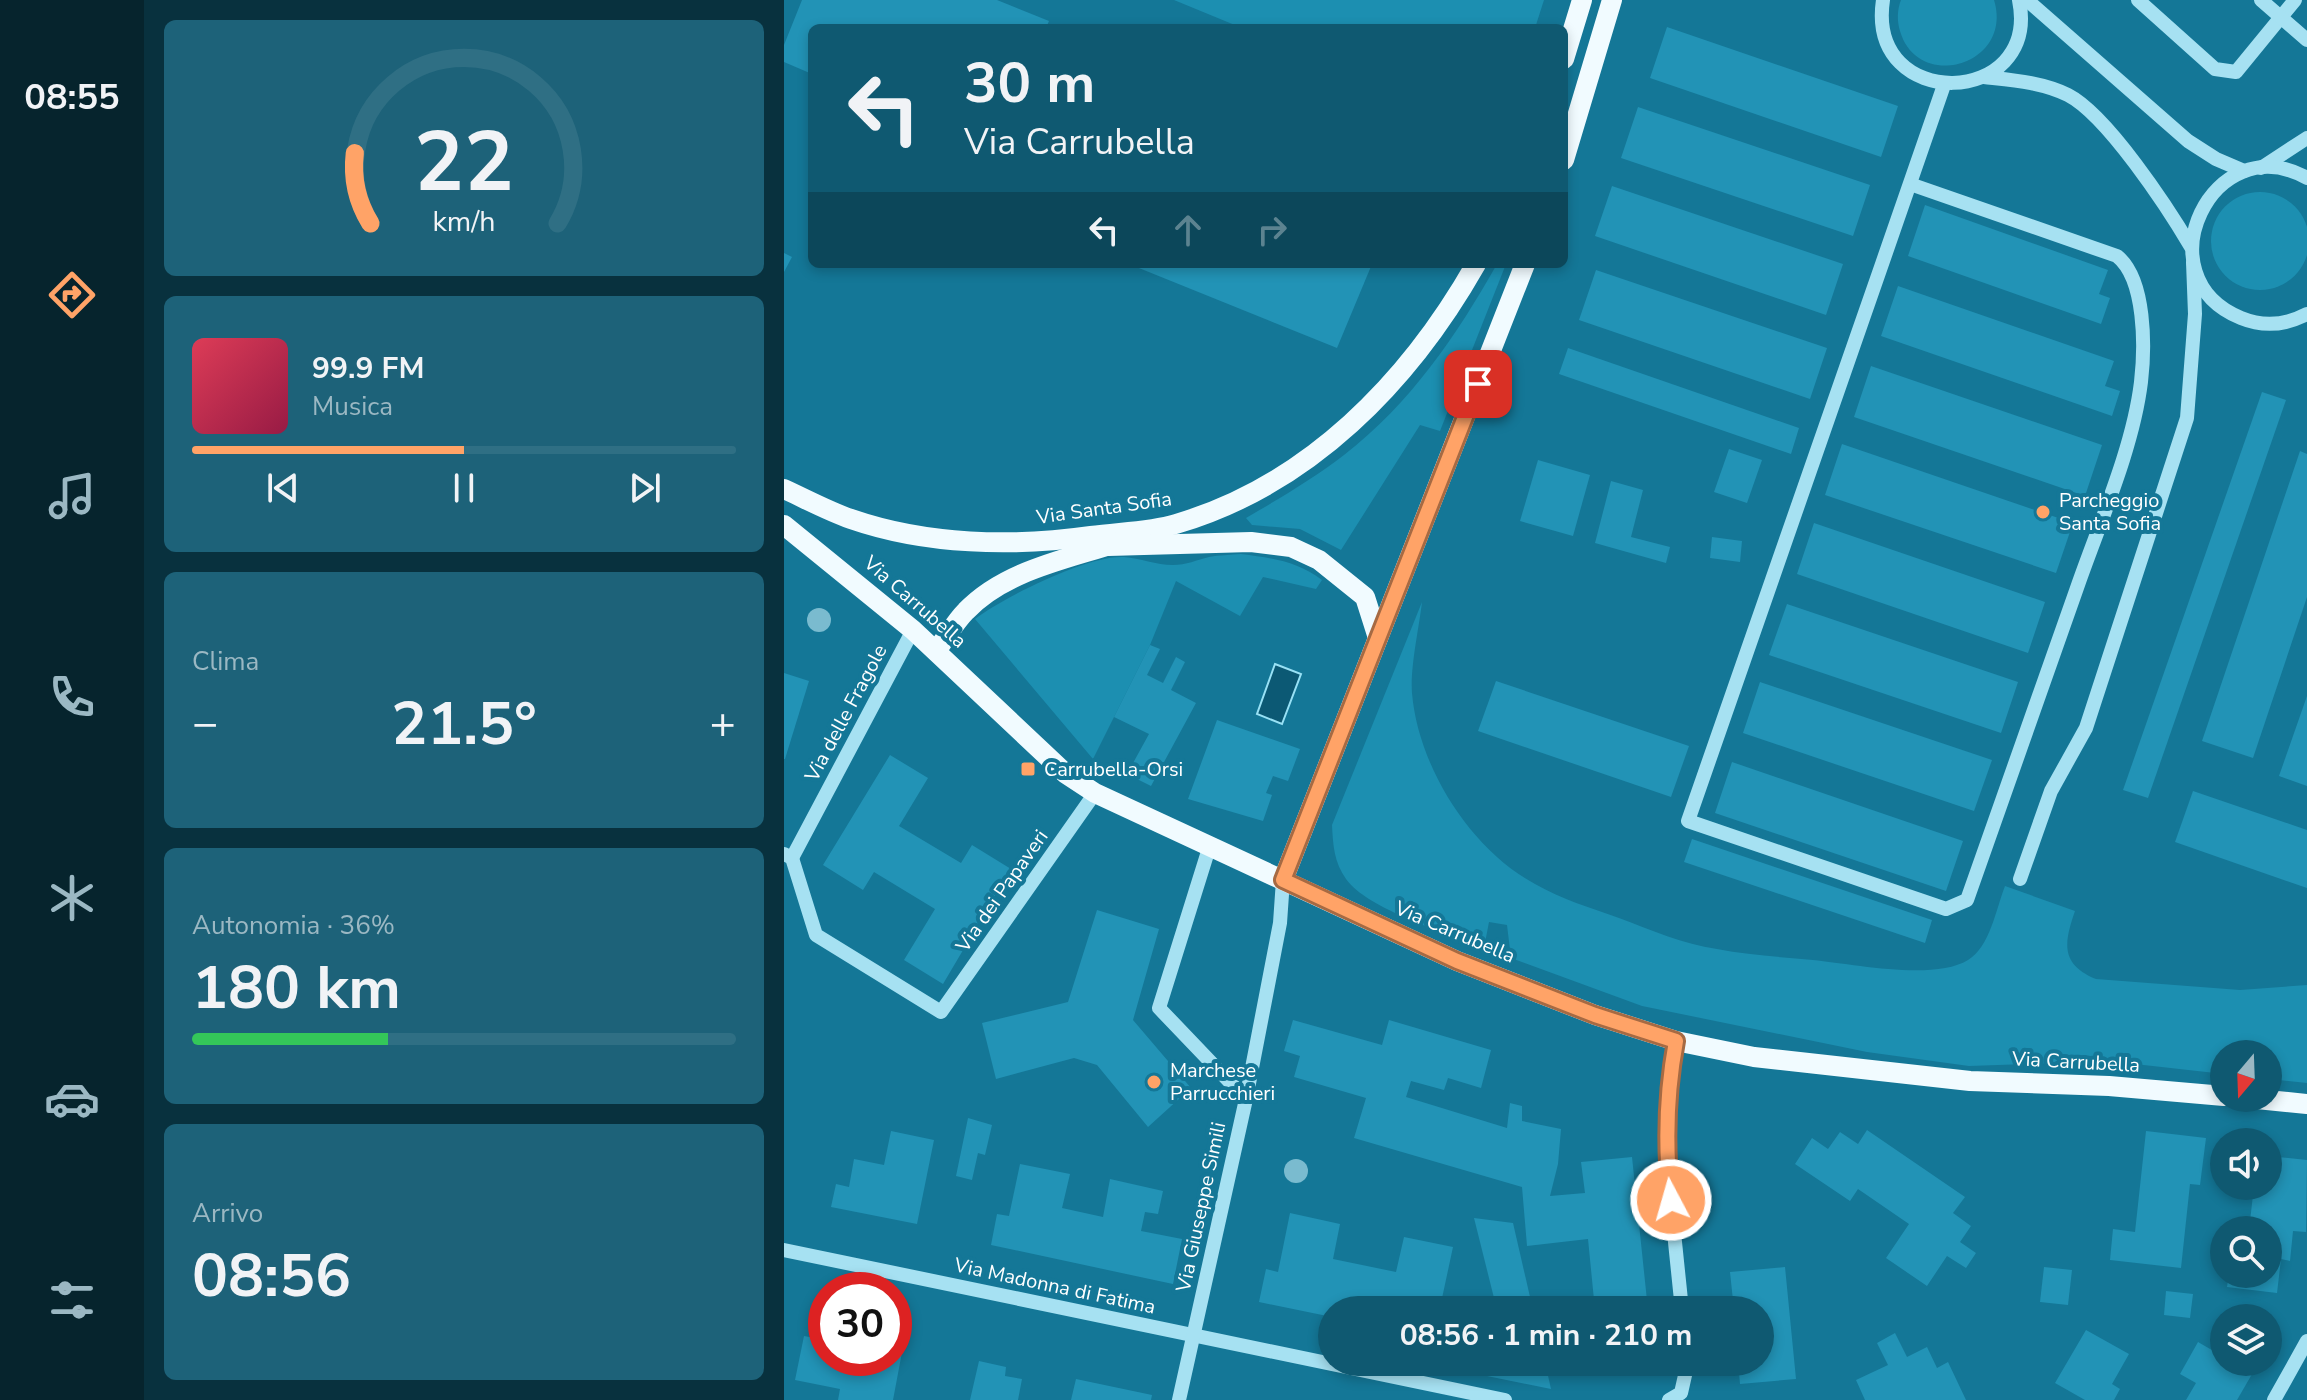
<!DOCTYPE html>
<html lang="it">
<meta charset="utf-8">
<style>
body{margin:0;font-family:"Nunito Sans",sans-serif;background:#1d6279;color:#f1f3f6;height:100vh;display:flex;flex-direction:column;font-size:30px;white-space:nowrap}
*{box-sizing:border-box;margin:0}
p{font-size:26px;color:#9bb8c3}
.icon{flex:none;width:44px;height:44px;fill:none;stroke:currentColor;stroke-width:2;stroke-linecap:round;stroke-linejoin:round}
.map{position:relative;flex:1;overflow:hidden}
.panel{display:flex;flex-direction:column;gap:20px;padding:20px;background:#08313e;width:640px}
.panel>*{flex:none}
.top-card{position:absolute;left:24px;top:24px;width:760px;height:244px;border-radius:12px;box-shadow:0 4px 12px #0003;background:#0f5971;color:#f1f3f6;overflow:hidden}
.needle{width:52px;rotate:199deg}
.controls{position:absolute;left:1426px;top:1040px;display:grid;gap:16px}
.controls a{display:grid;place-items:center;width:72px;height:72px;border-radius:50%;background:#0f5971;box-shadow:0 4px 12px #0003;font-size:40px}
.speed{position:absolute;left:24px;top:1272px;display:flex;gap:16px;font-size:40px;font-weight:700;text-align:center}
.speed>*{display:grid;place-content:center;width:104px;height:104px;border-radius:50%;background:#0f5971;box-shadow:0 4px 12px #0003;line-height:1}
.speed .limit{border:12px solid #d22;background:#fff;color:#111}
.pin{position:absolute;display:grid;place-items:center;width:68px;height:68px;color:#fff;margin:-34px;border-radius:16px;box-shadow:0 4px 12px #0006}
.me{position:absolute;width:88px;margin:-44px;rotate:354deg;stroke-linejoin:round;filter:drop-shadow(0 0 6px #0008)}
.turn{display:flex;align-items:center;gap:28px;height:168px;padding:0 24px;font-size:36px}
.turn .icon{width:104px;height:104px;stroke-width:2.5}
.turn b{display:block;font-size:56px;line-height:68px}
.lanes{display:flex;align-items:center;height:76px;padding:0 24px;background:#0003;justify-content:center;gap:40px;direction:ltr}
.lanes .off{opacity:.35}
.big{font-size:60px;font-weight:700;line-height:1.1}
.panel .card{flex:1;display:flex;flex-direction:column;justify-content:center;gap:12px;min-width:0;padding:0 28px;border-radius:12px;background:#1d6279}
.panel .dial{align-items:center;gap:0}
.dial svg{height:208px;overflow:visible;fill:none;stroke:#2f6f84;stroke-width:7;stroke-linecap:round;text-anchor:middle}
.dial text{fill:#f1f3f6;stroke:none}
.song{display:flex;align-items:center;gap:24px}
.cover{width:96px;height:96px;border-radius:12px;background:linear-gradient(135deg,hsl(350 70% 55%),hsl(340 70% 35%))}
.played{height:8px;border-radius:4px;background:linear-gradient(90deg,#ffa367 50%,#2f6f84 50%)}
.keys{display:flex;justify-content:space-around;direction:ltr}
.heat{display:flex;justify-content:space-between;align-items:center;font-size:44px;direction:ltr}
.charge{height:12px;border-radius:6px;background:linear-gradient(90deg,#34c759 36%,#2f6f84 0)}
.trip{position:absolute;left:534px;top:1296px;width:456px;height:80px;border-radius:40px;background:#0f5971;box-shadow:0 4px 12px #0003;font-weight:700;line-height:80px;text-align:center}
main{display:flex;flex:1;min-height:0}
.tab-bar{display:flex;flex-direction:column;width:144px;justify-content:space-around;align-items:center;background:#06242d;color:#9bb8c3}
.tab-bar .icon{width:56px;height:56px}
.tab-bar .active{color:#ffa367}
.tab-bar b{font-size:36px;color:#f1f3f6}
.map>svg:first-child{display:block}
.green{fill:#1c8fb1}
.water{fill:#0c5974;stroke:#98e1f5;stroke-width:2}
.building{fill:#2293b6}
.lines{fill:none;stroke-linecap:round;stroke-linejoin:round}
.minor{stroke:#a6e1f2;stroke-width:14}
.major{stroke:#f1fbff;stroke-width:20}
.tree{fill:#7abbcf}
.route-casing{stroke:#a66a43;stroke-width:20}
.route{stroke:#ffa367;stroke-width:14}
.poi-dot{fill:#ffa367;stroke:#147797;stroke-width:3}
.labels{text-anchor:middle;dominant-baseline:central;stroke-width:8;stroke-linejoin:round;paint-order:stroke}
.poi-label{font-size:20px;fill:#fff;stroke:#147797;text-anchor:start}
.street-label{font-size:20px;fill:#fff;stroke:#147797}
</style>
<main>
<nav class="tab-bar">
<b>08:55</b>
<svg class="icon active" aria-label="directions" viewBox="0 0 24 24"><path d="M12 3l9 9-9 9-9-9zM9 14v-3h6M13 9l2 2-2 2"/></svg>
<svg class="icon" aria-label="music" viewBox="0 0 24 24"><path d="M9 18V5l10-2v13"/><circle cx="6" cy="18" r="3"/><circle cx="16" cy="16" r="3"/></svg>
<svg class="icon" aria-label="phone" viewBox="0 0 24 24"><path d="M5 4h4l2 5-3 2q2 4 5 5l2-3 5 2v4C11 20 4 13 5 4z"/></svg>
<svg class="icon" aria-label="climate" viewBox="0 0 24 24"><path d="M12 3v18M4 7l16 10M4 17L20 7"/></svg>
<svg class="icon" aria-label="car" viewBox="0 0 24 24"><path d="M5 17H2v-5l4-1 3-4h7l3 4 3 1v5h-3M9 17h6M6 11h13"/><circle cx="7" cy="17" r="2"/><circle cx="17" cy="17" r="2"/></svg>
<svg class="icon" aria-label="filters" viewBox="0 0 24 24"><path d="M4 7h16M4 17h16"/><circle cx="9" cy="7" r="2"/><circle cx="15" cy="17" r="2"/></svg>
</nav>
<section class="panel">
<div class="card dial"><svg viewBox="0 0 100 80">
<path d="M14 69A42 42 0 1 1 86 69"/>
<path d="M14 69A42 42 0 0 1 8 42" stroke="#ffa367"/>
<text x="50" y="56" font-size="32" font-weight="700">22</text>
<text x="50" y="72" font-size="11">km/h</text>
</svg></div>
<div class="card">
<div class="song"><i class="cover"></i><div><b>99.9 FM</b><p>Musica</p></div></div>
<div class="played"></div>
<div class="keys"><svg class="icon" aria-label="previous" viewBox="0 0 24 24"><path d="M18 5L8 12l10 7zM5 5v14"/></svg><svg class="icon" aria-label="pause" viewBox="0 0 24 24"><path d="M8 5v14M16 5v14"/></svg><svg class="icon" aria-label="next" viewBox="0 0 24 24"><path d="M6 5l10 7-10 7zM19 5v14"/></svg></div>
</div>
<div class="card"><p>Clima</p>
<div class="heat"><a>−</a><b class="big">21.5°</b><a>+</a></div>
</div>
<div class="card"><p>Autonomia · 36%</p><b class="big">180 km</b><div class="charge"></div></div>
<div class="card"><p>Arrivo</p><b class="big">08:56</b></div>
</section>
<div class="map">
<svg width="1523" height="1400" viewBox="0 0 1523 1400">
<rect width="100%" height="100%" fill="#147797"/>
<g class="green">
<polygon points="390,0 760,0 751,28 458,28"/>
<path d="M 1117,0 L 1210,0 C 1230,65 1134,93 1116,31 C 1113,21 1113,10 1117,0 Z"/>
<circle cx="1476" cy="241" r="49"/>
<path d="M 713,264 L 722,264 L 656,431 L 636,425 L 557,550 L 516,529 L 468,525 L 462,518 C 496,498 529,479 560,455 C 626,404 673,335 713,264 Z"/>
<path d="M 457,554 C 488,558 513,561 538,580 L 532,589 L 479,577 L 456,616 L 392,581 L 366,645 L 309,759 L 191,619 C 220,597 304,555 340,557 C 356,558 372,565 389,565 C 402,565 413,560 425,557 C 435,555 446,555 457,554 Z"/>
<path d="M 638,602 C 635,628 626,668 628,693 C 634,766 686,849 751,884 C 777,899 807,908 835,918 C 867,930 899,944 933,949 C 964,955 997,957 1029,960 C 1069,964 1150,981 1184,960 C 1206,947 1212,909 1221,886 L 1291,911 C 1280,943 1276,964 1312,979 L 1456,990 L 1523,985 L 1523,1083 L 1484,1079 L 1484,1054 L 1440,1054 L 1440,1074 L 1324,1061 L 1185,1066 L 1083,1052 L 858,1006 L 727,958 L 723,925 L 705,922 L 700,948 C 665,934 583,909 562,879 C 550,862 549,845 548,825 Z"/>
</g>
<polygon class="water" points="491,664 517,674 498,724 473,714"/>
<g class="building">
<polygon points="18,0 213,0 265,21 262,28 28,28 28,74 0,62 0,45"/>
<polygon points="883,27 1114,106 1097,157 866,78"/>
<polygon points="854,107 1086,185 1069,236 837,158"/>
<polygon points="828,186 1059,264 1042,315 811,236"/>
<polygon points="1141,205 1324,270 1315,294 1326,298 1317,324 1124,256"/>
<polygon points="0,253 8,257 0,272"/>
<polygon points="345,264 588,264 553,348"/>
<polygon points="812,270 1043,348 1026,399 795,320"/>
<polygon points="1114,286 1330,361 1321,386 1336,391 1328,416 1097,336"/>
<polygon points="784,348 1015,428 1007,454 775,374"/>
<polygon points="1087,366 1318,445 1301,496 1070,417"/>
<polygon points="1478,392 1502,400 1364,798 1339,790"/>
<polygon points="1058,444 1289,523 1272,573 1041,495"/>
<polygon points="945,449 978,460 963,503 930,492"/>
<polygon points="1516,451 1523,454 1523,597 1469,758 1418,741"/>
<polygon points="754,460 806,475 789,536 736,521"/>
<polygon points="827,481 859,490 847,537 886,547 882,563 811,543"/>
<polygon points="1030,523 1261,602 1244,653 1013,574"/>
<polygon points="928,537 958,541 956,562 926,558"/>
<polygon points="1003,604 1234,682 1217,733 985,655"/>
<polygon points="366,645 376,649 363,675 379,683 392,657 401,662 387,690 412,703 367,786 343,774 365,734 330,717"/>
<polygon points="0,673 25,681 1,759 0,759"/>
<polygon points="712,681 905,746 887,797 694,731"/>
<polygon points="976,682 1208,760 1190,811 959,733"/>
<polygon points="1523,696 1523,786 1495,776"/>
<polygon points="433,720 516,749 504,781 489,776 482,793 488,795 479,821 404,799"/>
<polygon points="106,755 144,778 115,826 177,863 188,845 227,869 159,984 120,960 151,909 90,872 79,890 39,865"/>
<polygon points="948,762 1179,841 1162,891 931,813"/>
<polygon points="1409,791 1523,830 1523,888 1391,842"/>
<polygon points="908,839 1148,920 1141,943 900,862"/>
<polygon points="313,910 375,929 349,1020 407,1088 364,1127 313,1065 290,1058 212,1079 198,1023 284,1002"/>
<polygon points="509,1020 598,1045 605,1020 707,1050 697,1088 664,1078 660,1090 627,1081 622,1097 723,1128 726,1103 738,1106 738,1121 777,1129 774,1164 766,1196 801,1193 797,1162 848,1157 864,1310 811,1310 804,1239 743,1246 738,1187 570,1138 582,1098 510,1077 516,1056 500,1051"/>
<polygon points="184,1118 208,1125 201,1155 194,1153 188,1180 172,1176"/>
<polygon points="1083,1130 1181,1197 1169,1213 1187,1226 1176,1242 1192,1253 1182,1268 1163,1256 1143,1286 1102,1258 1125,1224 1074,1189 1066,1201 1011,1164 1028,1138 1044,1149 1056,1132 1074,1144"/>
<polygon points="107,1131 150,1140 133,1224 47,1207 52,1184 65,1187 70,1159 100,1165"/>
<polygon points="1362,1131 1422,1138 1416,1185 1406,1184 1397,1268 1326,1260 1329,1229 1351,1232"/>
<polygon points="1484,1156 1523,1160 1522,1232 1509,1231 1506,1261 1497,1259 1493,1293 1443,1287 1445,1274 1484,1274 1484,1230 1465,1230 1470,1186 1484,1186"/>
<polygon points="236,1164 286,1174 278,1208 319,1217 326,1179 379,1191 374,1214 361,1212 357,1231 398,1239 389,1284 207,1245 213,1214 225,1216"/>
<polygon points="506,1213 556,1224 549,1259 612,1272 620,1237 669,1247 657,1303 666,1305 665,1310 548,1310 548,1317 475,1302 482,1269 494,1272"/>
<polygon points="690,1218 729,1223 749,1310 713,1310"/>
<polygon points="1001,1267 1012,1379 956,1384 954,1362 976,1362 976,1310 950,1310 946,1272"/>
<polygon points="1260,1267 1288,1270 1284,1305 1256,1302"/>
<polygon points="1382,1291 1409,1294 1406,1318 1380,1315"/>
<polygon points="110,1329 122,1331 109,1400 54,1400 56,1389 11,1380 20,1336 42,1340 42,1358 110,1358"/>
<polygon points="1302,1330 1345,1354 1328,1384 1336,1389 1330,1400 1301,1400 1271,1383"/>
<polygon points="1111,1333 1123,1357 1143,1347 1153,1368 1164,1362 1182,1400 1081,1400 1072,1380 1104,1365 1093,1343"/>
<polygon points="1414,1342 1433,1353 1440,1343 1440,1362 1475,1362 1453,1400 1402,1400 1412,1383 1396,1374"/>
<polygon points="195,1361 222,1367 221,1376 238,1379 234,1400 186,1400"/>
<polygon points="705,1362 761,1362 767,1389 703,1376"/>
<polygon points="292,1379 368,1395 367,1400 287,1400"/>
</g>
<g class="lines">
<g class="minor">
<path d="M 1099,0 C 1082,113 1257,108 1235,0"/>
<polyline points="1243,0 1404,141 1432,159 1460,171"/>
<polyline points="1354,0 1431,69 1452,72 1511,0"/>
<polyline points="1477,0 1523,40"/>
<path d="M 1200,77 C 1227,80 1258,82 1284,95 C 1323,115 1384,208 1407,247"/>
<polyline points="1477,168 1523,138"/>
<path d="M 1523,178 C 1429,125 1356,277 1457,318 C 1479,327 1502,325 1523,314"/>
<path d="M 1126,184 L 1333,256 C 1362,279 1361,348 1357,382 C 1349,448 1316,522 1294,585 C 1256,690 1221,795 1183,900 L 1162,909 L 904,821 L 1098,264 L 1160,85"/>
<polyline points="426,845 375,1008 462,1099"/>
<polyline points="0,854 8,858 32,935 157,1012 311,793"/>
<polyline points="8,858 129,630"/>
<polyline points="1236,879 1267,791 1302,728 1403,418 1411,314 1409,262"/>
<polyline points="892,1041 887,1066 881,1145 898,1310"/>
<polyline points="0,1250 721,1400"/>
<polyline points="395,1400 462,1099 496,923 499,880"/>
<polyline points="885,1400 897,1393 904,1362"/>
<polyline points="1490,1400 1523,1341"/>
</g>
<g class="major">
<polyline points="780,59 798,0"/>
<polyline points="780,160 828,0"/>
<path d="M 0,489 C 22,499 44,511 67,519 C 142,545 229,547 307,536 C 335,532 365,532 392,524 C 525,485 625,382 692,264"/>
<polyline points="0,525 129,630 282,774 311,793 673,961 811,1015 892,1041 970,1057 1186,1081 1325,1086 1440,1096"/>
<polyline points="324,546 467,542 507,547 535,560 581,597 594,638"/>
<path d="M 152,651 C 162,638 171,622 182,611 C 221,570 284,559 335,542"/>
<polyline points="499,880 741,264"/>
<polyline points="1463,1098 1523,1104"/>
</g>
</g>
<g class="tree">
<circle cx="35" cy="620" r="12"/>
<circle cx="512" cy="1171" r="12"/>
</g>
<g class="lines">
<g class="route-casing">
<path id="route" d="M 694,384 L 499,880 L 673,961 L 811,1015 L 892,1041 C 882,1095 881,1147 887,1200"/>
</g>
<use href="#route" class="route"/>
</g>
<g class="poi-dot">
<circle cx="1259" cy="512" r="8"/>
<rect x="236" y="761" width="16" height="16" rx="4"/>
<circle cx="370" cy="1082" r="8"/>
</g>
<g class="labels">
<g class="poi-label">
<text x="1275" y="500">Parcheggio<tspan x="1275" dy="23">Santa Sofia</tspan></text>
<text x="260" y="769">Carrubella-Orsi</text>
<text x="386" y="1070">Marchese<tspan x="386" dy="23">Parrucchieri</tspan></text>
</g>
<g class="street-label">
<text transform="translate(320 508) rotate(-8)">Via Santa Sofia</text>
<text transform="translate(131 602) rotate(41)">Via Carrubella</text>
<text transform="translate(62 713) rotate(-62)">Via delle Fragole</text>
<text transform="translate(218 891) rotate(-55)">Via dei Papaveri</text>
<text transform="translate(671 932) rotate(23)">Via Carrubella</text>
<text transform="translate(1292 1062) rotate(3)">Via Carrubella</text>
<text transform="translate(417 1207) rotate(-78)">Via Giuseppe Simili</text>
<text transform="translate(271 1286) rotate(12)">Via Madonna di Fatima</text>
</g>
</g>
</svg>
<div class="controls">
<a><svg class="needle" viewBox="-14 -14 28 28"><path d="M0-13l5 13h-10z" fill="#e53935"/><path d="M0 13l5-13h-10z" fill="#9bb8c3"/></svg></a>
<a><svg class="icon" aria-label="sound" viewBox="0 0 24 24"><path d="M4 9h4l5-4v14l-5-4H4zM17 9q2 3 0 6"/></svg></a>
<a><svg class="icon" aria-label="search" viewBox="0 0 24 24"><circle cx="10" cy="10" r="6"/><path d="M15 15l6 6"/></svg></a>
<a><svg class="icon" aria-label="layers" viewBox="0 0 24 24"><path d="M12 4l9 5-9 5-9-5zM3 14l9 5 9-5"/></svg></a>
</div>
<div class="speed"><div class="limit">30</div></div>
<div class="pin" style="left:694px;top:384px;background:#d93025"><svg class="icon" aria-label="arrive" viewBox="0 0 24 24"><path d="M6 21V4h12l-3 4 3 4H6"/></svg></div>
<svg class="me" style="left:887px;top:1200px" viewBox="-20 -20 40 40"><circle r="17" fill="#ffa367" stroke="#fff" stroke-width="3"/><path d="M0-11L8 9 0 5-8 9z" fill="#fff"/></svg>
<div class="trip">08:56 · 1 min · 210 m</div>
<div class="top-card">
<div class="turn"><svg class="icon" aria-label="left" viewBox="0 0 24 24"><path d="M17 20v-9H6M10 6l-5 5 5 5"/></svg><div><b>30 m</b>Via Carrubella</div></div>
<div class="lanes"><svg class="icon" aria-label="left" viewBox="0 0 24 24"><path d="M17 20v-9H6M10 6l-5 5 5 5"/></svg><svg class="icon off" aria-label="ahead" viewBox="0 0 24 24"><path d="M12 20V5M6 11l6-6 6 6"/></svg><svg class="icon off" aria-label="right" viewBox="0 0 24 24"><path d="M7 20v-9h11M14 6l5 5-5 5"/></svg></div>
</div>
</div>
</main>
